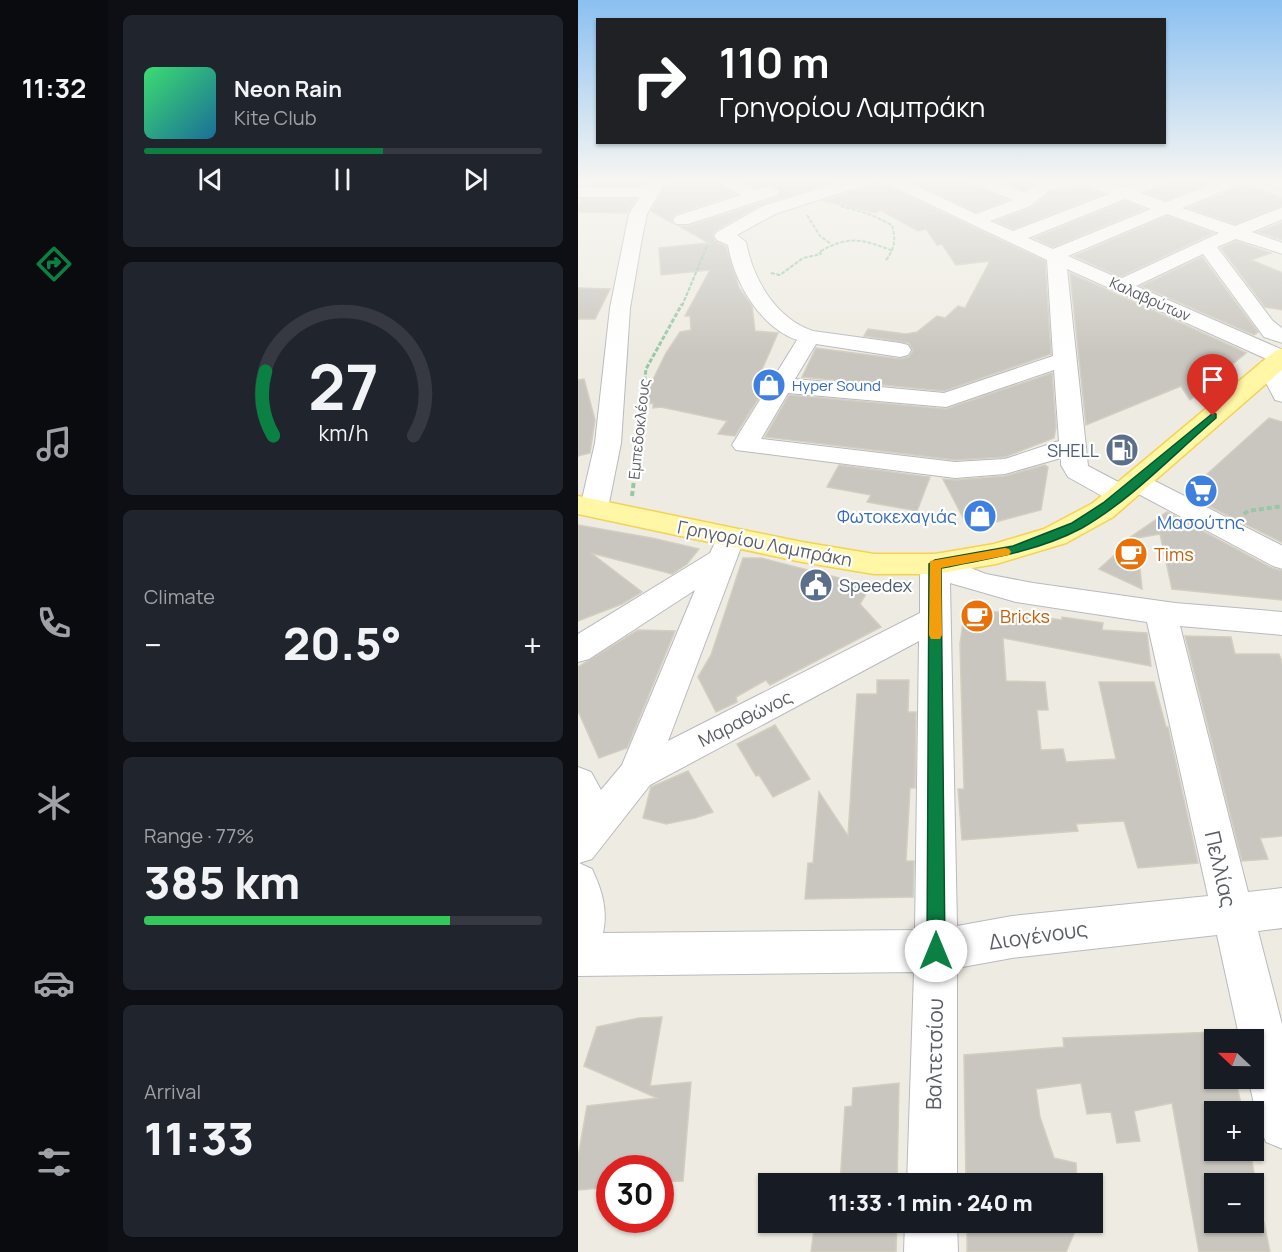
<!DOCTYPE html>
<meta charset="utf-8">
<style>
body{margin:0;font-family:Manrope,sans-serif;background:#20242c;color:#f1f3f6;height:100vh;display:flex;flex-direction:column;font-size:22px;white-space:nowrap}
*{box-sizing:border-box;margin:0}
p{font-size:20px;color:#9ea1a6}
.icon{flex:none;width:33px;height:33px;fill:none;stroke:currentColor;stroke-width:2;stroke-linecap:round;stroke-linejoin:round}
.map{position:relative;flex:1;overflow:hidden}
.side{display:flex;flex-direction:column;gap:15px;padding:15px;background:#0d0f14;width:470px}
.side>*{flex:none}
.guide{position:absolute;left:18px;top:18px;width:570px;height:126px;border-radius:0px;box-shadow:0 2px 4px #0004;background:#202124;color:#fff;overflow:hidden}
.needle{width:39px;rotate:292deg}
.controls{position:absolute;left:626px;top:1029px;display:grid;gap:12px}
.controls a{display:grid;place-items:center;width:60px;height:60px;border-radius:0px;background:#171b24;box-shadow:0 2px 4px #0004;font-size:30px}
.speed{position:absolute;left:18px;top:1155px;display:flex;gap:12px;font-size:30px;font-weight:700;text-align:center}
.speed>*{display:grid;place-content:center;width:78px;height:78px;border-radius:50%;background:#171b24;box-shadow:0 2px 4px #0004;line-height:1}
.speed .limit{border:9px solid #d22;background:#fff;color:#111}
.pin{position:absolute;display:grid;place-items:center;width:51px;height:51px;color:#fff;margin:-62px -26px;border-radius:50% 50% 50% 0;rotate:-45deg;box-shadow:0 0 6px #0007}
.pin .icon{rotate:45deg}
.me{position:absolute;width:66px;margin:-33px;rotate:0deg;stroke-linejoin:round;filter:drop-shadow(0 0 4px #0008)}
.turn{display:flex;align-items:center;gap:21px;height:126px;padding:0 24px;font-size:27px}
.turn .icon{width:78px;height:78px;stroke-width:2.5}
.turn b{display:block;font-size:42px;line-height:51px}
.big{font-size:45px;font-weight:800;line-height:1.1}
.side .tile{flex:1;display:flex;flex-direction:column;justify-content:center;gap:9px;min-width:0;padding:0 21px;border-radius:9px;background:#20242c}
.side .dial{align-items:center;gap:0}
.dial svg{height:156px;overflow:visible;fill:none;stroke:#363941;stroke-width:7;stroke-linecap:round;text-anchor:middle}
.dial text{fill:#f1f3f6;stroke:none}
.song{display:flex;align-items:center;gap:18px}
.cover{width:72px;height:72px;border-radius:9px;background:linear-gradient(135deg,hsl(140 70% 55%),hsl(200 70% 35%))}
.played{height:6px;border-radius:3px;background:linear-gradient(90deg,#0b8043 60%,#363941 60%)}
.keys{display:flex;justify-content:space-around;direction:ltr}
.heat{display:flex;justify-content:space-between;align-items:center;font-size:33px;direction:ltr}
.charge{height:9px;border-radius:4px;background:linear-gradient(90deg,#34c759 77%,#363941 0)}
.trip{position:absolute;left:180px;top:1173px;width:345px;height:60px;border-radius:0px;background:#171b24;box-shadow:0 2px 4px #0004;font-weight:800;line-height:60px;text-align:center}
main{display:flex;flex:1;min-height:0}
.tabs{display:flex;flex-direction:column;width:108px;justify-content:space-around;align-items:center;background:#090b0e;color:#9ea1a6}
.tabs .icon{width:42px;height:42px}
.tabs .active{color:#0b8043}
.tabs b{font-size:27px;color:#f1f3f6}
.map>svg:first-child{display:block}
.building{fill:#c9c6bf;stroke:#d3cec0;stroke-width:1.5}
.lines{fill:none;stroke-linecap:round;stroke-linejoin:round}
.minor-casing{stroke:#b8babf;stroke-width:2}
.major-casing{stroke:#f6d253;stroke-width:3}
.path-far2{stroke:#96c8a7;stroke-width:2;stroke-dasharray:4 1.5;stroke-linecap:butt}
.path-far1{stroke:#96c8a7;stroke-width:3;stroke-dasharray:4.5 2;stroke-linecap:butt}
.path{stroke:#96c8a7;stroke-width:4;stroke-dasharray:5 3;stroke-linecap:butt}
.minor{fill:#fff;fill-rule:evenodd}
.major{fill:#fff6a6;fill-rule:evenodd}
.route{fill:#0b8043;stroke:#07532c;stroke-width:1.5}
.slow{fill:#f59e0b}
.labels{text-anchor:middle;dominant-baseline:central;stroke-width:4.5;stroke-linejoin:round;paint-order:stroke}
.far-street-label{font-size:15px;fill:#5b5e64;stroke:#fff}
.far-shop-label{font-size:15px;fill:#366cbe;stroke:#fff;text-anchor:start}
.service-label{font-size:18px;fill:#4e5e75;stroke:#fff;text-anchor:end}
.shop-label{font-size:18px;fill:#366cbe;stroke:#fff;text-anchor:end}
.street-label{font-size:18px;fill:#5b5e64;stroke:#fff}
.food-label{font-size:18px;fill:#c56008;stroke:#fff;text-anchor:start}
.near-street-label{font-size:21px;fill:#5b5e64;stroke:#fff}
</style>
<main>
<nav class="tabs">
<b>11:32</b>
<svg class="icon active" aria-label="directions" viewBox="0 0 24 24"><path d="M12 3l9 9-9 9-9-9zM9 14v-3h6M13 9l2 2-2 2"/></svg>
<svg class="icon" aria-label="music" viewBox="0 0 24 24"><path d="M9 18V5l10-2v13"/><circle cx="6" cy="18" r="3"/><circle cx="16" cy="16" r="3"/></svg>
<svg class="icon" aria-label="phone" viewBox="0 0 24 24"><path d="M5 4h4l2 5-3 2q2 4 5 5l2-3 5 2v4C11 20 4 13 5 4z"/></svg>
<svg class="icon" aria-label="climate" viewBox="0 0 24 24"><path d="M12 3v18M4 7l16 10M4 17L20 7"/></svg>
<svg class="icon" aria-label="car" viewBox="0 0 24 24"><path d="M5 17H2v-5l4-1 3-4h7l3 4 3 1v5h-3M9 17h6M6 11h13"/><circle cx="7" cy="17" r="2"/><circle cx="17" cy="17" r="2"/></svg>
<svg class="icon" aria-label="filters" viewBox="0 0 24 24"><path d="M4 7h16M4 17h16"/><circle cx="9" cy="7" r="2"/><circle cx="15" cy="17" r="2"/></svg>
</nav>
<section class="side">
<div class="tile">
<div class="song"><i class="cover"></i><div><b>Neon Rain</b><p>Kite Club</p></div></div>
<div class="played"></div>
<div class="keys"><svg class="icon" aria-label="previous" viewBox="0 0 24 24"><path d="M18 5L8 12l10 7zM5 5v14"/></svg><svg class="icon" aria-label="pause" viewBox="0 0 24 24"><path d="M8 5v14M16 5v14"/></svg><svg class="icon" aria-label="next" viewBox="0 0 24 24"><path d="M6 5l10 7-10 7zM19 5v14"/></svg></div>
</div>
<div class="tile dial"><svg viewBox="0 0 100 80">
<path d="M14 69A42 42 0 1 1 86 69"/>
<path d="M14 69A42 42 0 0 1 10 36" stroke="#0b8043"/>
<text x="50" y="56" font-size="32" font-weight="700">27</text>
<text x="50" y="72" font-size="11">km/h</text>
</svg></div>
<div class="tile"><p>Climate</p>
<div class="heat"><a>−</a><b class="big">20.5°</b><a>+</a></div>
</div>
<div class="tile"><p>Range · 77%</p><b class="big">385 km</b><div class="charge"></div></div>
<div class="tile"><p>Arrival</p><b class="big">11:33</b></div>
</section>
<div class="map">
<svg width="705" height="1252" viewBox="0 0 705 1252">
<rect width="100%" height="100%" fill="#eeece2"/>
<g class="building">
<polygon points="18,179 70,179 67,185 14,185"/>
<polygon points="91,179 132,179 157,194 97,214 93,219 94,223 73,211"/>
<polygon points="160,179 265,179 184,204 138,230 134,235 137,241 148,247 161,288 174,306 177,331 200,333 182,374 195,375 157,436 140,434 149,421 83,407 75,408 75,403 63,404 88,353 102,332 113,330 112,316 107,316 132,270 83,275 81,248 131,243 101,226 111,226 200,197 203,192 194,184 178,188"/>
<polygon points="300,179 304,184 467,261 473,354 366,391 224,377 238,348 322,359 331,357 335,351 331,343 286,336 290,329 328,334 339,332 359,316 367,318 380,306 387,308 412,261 378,265 364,244 359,245 348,229 340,231 302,210 298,213 245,201 297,184"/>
<polygon points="329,179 388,179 391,184 429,200 398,212"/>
<polygon points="418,179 464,179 447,190"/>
<polygon points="593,179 641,179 588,200 568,193 590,184"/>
<polygon points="668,184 705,198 705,205 657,224 610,208"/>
<polygon points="504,186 525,194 435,229 418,221 453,208 473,192"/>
<polygon points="3,199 58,199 49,213 0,212"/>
<polygon points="547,201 567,209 475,247 456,238"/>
<polygon points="589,216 635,233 542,277 496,256"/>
<polygon points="705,222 705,240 680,232"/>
<polygon points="658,241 693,253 673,260 705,273 705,310 687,307 643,248"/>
<polygon points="624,257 680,332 676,335 563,286"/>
<polygon points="492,273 658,348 668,353 612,400 603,386 508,425"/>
<polygon points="0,288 32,289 17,319 0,319"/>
<polygon points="474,373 478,427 476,438 427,457 377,460 187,437 211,395 368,409"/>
<polygon points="6,379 17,420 12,453 0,456 0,380"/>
<polygon points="691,418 705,422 705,543 607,494"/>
<polygon points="261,465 352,477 339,511 289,502 293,495 249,487"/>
<polygon points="467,465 470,467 463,510 391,529 365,479 377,480 427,476"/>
<polygon points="589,512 694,568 705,571 705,600 594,589 582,534 559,538 564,589 521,569 554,539 548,540"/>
<polygon points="0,525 74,538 121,549 109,564 94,574 13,553 64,592 44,604 0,621"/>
<polygon points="165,558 183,558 269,580 267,583 291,589 282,604 303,627 192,685 188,680 158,697 159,702 138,712 120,677 133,655"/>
<polygon points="387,608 484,620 484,617 525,623 524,630 569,633 573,666 425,638 428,681 467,682 470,710 459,710 463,750 485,749 488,762 538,759 521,682 576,682 588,727 590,727 620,863 560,868 546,821 498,824 500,831 384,840 380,789 386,789 382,644"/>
<polygon points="60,630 97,631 49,748 21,758 0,711 0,667"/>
<polygon points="607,636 653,637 657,654 701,654 705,664 705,836 682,838 690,859 664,861"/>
<polygon points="299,680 331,680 330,712 338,712 337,788 332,788 328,861 336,861 335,897 227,899 230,863 235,863 241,792 270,836 279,694 299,694"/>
<polygon points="197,725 232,779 195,797 181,775 178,776 159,744"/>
<polygon points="110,771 135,812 117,818 88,824 65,818 73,787"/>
<polygon points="84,1017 72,1086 113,1082 105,1181 82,1182 82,1168 32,1168 32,1187 0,1190 0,1157 9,1106 79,1098 6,1066 19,1027 61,1018"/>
<polygon points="636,1032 636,1078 657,1078 665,1112 636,1112 636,1150 672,1150 678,1184 636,1184 636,1222 686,1222 692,1252 621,1252 594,1103 556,1111 562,1141 539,1143 533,1112 509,1114 503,1083 458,1089 462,1117 476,1158 498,1163 499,1184 388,1184 386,1055 486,1047 485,1038"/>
<polygon points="321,1083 319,1184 262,1184 267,1107 274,1106 275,1088"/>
<polygon points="237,1222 319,1222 318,1252 233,1252"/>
<polygon points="389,1222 501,1222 488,1252 389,1252"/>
</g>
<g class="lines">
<g class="minor-casing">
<g id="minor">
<polygon points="73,179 89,179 69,214 64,238 52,308 43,443 30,508 26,514 16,517 6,514 2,508 17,443 32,308 51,214 62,197 0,197 0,187 68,187"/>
<polygon points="134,179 155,179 178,190 193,186 201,191 199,195 110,224 98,224 95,220 98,216 163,195"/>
<path d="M 273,179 L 298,179 L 296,182 L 197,214 L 159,235 L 168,242 C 175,279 197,318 235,331 L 322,343 L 330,345 L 333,350 L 330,355 L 322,357 L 238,344 L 217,379 L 366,393 L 475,356 L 469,260 L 305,182 L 303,179 L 324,179 L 398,214 L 435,200 L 392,182 L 390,179 L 412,179 L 447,193 C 452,190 457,184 462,182 C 486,172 523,180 546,188 L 568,179 L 591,179 L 589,182 L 562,193 L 588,202 L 647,179 L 669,179 L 667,182 L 604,208 L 657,226 L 705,207 L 705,219 L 674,232 L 705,243 L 705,254 L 658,239 L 639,247 L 694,320 L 705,329 L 705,343 L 686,337 L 625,254 L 558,286 L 705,350 L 705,363 L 699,363 L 705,371 L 705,402 L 697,400 L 680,367 L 683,362 L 693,361 L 489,269 L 510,466 L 548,486 L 545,482 L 549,476 L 558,474 L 567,476 L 705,546 L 705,569 L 695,566 L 553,490 L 556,495 L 553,501 L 543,503 L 533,501 L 490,477 L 483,465 L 483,458 L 427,474 L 377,478 L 158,450 L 154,445 L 219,340 C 182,327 156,282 150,245 L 139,240 L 136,236 L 139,232 L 185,206 ZM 504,184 L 531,194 L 435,231 L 412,221 L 452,206 L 472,190 ZM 547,199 L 573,209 L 475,249 L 450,238 ZM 589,214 L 641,233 L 542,279 L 490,256 ZM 476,370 L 481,441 L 427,459 L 377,462 L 183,439 L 210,393 L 368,407 Z"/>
<polygon points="680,179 705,179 705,189 682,182"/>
<path d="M 153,528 L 163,530 L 167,537 L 90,741 L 342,613 L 342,564 L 347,557 L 357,554 L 408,574 L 455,583 L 597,603 L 705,612 L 705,635 L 602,626 L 670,892 L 705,888 L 705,928 L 680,931 L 705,1028 L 705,1149 L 688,1142 L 681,1125 L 670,1078 L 675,1078 L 675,1040 L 662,1040 L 639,935 L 434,958 L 379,968 L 379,1184 L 329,1184 L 336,972 L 0,976 L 0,767 L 13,772 L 23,790 L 44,765 L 117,590 L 11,659 L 0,662 L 0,634 L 132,553 L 143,530 ZM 372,583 L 438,602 L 569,622 L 630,896 L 434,916 L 379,926 ZM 341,641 L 337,930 L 25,933 C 30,910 24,890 14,869 L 1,863 L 14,859 L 72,785 Z"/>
<polygon points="327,1222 379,1222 380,1252 326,1252"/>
</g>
</g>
<g class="major-casing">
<polygon id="major" points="705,349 705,369 535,517 488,543 418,564 357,574 296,574 224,562 0,514 0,496 224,542 296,554 357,554 416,544 466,529 515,503 697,351"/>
</g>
<g class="path-far2">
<path d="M 263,206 L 291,214 L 314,225 C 318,240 317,248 308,260"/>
<polyline points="229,215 242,236 253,244"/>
<path d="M 193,273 L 202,275 L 225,258 L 243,254 L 241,252 C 271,235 284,239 315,251"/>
<polyline points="104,306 129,246"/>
</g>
<polyline class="path-far1" points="57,465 68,369 104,304"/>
<g class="path">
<polyline points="54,496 58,464"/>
<polyline points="666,514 670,511 705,506"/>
</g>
<use href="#minor" class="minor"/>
<use href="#major" class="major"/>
</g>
<linearGradient id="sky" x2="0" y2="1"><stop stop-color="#8bc0f1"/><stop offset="0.51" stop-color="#f7f6f2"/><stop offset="1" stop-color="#f7f6f2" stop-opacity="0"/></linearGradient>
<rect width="705" height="354" fill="url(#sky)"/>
<path class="route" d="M 635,413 L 638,414 L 638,418 C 595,455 553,500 504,528 C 461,551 411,559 363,568 L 367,951 L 365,958 L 358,960 L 352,958 L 349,951 L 351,564 L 357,560 L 435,546 L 494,523 L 525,503 Z"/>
<polygon class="slow" points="427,548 431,549 433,552 431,555 363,568 364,635 362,639 353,639 351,635 352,561"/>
<defs>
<g id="shop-disc" transform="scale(1.725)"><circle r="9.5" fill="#3f7fe0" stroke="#fff"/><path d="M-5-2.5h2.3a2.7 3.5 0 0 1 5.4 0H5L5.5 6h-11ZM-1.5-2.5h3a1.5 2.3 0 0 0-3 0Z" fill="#fff"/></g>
<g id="fuel-disc" transform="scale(1.725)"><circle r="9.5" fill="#5c6f8a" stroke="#fff"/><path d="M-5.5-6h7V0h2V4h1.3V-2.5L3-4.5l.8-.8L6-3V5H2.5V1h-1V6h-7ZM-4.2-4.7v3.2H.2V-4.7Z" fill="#fff"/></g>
<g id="supermarket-disc" transform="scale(1.725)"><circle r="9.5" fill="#3f7fe0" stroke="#fff"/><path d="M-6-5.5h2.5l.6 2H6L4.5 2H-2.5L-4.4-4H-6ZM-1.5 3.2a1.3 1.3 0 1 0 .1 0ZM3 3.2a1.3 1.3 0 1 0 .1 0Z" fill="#fff"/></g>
<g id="cafe-disc" transform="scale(1.725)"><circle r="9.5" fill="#e8710a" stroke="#fff"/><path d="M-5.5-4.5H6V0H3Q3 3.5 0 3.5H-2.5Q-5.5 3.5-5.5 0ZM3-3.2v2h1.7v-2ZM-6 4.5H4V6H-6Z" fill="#fff"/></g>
<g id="civic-disc" transform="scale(1.725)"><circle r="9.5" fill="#5c6f8a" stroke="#fff"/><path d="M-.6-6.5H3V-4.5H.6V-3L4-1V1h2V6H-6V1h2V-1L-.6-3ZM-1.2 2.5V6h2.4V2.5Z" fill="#fff"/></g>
</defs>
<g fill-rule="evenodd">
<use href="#shop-disc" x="191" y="385"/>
<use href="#fuel-disc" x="544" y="450"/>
<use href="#supermarket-disc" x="623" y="491"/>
<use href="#shop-disc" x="402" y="516"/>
<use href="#cafe-disc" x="553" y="554"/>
<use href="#civic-disc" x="238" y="585"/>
<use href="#cafe-disc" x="399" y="616"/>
</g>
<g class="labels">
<g class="far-street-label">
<text transform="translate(572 299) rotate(24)">Καλαβρύτων</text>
<text transform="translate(61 429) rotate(-84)">Εμπεδοκλέους</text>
</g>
<g class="far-shop-label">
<text x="214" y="385">Hyper Sound</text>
</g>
<g class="service-label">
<text x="521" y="450">SHELL</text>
<text x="261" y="585" text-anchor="start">Speedex</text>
</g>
<g class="shop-label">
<text x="379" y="516">Φωτοκεχαγιάς</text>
<text x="623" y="522" text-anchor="middle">Μασούτης</text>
</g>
<g class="street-label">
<text transform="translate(187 543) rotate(11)">Γρηγορίου Λαμπράκη</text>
<text transform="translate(167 718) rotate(-27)">Μαραθώνος</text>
</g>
<g class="food-label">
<text x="576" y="554">Tims</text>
<text x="422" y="616">Bricks</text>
</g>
<g class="near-street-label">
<text transform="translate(643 869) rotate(77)">Πελλίας</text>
<text transform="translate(460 935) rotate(-8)">Διογένους</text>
<text transform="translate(356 1054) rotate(-89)">Βαλτετσίου</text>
</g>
</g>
</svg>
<div class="controls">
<a><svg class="needle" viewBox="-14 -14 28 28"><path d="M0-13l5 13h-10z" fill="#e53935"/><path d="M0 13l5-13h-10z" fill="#9ea1a6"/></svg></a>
<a>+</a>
<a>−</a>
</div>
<div class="speed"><div class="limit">30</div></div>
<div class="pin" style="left:635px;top:416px;background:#d93025"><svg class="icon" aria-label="arrive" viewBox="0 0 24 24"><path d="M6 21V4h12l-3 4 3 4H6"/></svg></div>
<svg class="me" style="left:358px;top:951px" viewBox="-20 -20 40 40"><circle r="19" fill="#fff"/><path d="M0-13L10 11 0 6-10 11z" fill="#0b8043"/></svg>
<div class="trip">11:33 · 1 min · 240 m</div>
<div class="guide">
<div class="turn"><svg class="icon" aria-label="right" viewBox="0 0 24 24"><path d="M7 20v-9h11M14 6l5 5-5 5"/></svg><div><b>110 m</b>Γρηγορίου Λαμπράκη</div></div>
</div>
</div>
</main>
